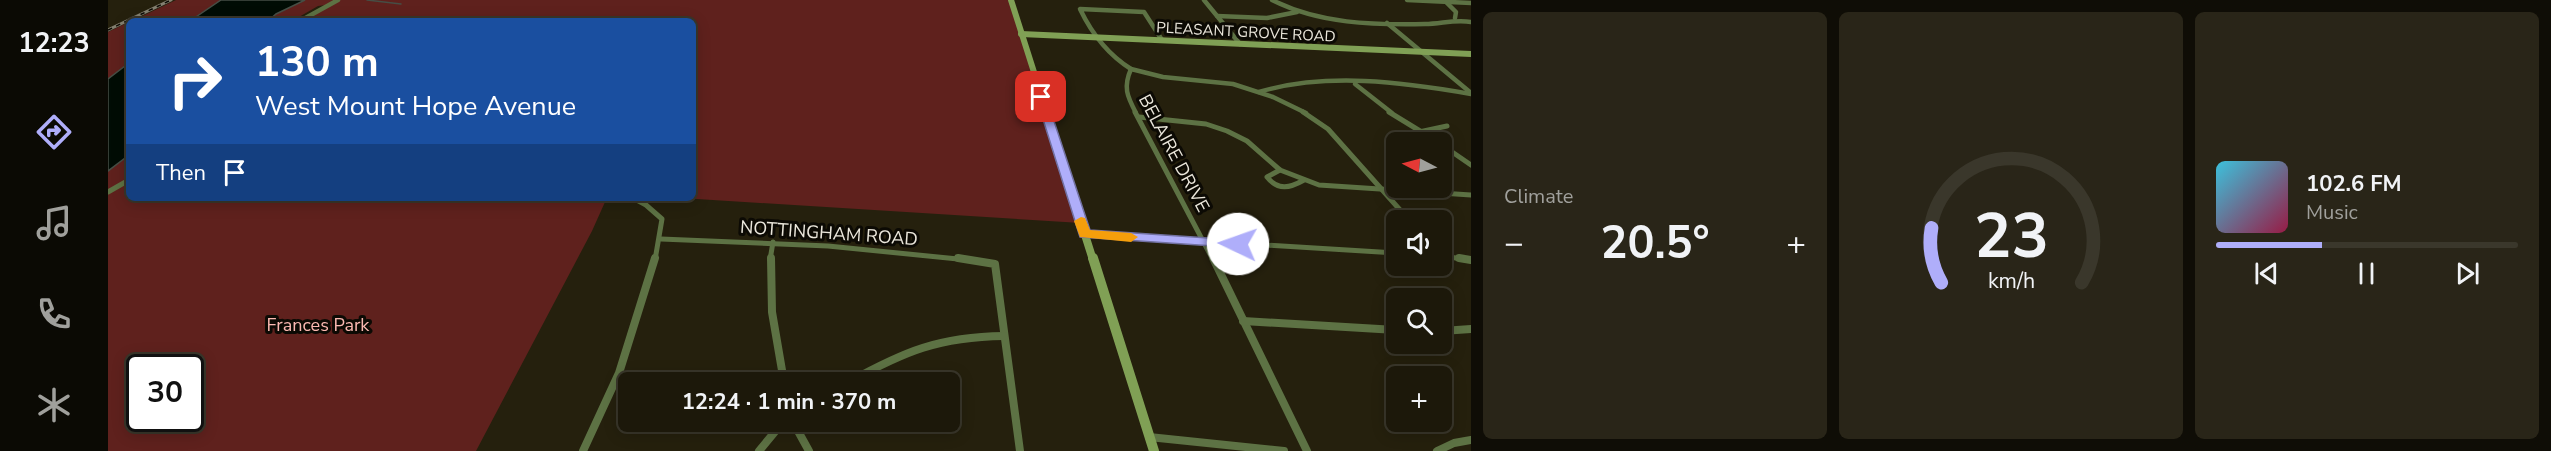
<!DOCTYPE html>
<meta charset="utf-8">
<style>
body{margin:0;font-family:"Nunito Sans",sans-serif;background:#292518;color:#f1f3f6;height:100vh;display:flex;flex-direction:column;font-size:22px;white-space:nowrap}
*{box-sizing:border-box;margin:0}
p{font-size:20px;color:#a0a09c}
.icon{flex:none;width:33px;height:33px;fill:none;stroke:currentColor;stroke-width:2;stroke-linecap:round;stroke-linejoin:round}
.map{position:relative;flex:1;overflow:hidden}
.panel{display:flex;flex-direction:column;gap:12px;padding:12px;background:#0f0d06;width:1080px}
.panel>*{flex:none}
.guide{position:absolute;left:18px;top:18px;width:570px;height:183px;border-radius:9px;box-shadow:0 3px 15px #0003,0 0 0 2px #3a372b;background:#1a4fa0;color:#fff;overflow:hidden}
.needle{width:39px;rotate:276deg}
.tools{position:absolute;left:1278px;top:132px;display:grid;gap:12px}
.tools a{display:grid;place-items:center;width:66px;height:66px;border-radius:9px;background:#1c180a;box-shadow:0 3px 15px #0003,0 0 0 2px #3a372b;font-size:30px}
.speed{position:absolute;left:18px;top:354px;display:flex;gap:12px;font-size:30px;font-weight:700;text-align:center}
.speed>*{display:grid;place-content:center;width:78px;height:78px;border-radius:50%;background:#1c180a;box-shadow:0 3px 15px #0003,0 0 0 2px #3a372b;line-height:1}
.speed .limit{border:3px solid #111;border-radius:9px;background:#fff;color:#111}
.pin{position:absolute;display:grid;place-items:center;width:51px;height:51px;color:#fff;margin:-26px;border-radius:12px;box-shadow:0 3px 9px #0006}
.me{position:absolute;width:66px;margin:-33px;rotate:273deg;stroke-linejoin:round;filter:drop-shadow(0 0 4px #0008)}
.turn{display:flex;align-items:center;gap:21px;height:126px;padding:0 30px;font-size:27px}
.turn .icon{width:78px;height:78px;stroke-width:2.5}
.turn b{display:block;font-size:42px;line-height:51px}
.then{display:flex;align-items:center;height:57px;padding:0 30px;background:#0003;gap:12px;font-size:22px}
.big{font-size:45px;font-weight:700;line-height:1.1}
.panel .widget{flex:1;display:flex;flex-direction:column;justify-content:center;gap:9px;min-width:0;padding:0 21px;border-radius:9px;background:#292518}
.panel .dial{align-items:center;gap:0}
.dial svg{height:156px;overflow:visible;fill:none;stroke:#3a372b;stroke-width:7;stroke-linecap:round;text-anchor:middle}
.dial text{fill:#f1f3f6;stroke:none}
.song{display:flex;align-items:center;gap:18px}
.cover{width:72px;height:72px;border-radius:9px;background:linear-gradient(135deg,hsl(190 70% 55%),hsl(340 70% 35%))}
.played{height:6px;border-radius:3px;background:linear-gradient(90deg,#afaefa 35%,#3a372b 35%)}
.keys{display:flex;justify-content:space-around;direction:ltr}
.heat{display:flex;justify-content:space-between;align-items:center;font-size:33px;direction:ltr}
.panel .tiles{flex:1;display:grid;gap:12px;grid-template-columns:repeat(3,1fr)}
.trip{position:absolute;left:510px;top:372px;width:342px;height:60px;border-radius:9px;background:#1c180a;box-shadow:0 3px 15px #0003,0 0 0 2px #3a372b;font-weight:700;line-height:60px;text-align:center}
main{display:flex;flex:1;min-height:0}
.menu{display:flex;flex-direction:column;width:108px;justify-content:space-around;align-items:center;background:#0b0a04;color:#a0a09c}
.menu .icon{width:42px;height:42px}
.menu .on{color:#afaefa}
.menu b{font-size:27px;color:#f1f3f6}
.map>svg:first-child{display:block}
.green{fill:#5f211d;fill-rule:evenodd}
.water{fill:#000c04;stroke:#464e45;stroke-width:1.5}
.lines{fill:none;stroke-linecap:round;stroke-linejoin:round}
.stream{stroke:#464e45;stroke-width:1.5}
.street-far2{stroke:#5d7244;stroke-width:4.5}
.street-far1{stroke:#5d7244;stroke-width:5}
.street{stroke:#5d7244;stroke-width:8}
.secondary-far2{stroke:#80a055;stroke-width:6}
.secondary-far1{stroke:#80a055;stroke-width:8}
.secondary{stroke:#80a055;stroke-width:10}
.rail-casing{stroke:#848071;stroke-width:3}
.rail{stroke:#0c0a04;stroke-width:1.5;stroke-dasharray:4.5;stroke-linecap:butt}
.route{fill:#afaefa;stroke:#7271a2;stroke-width:1.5}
.slow{fill:#f59e0b}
.labels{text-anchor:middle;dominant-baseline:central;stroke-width:6;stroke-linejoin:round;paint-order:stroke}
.far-street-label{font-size:15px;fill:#ebe7dc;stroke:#0c0a04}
.street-label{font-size:18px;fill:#ebe7dc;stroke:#0c0a04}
.park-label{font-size:18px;fill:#fcb9b2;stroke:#0c0a04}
</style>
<main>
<nav class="menu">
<b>12:23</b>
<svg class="icon on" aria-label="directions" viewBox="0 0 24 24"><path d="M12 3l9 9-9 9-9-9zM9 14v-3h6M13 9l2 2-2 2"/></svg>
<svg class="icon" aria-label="music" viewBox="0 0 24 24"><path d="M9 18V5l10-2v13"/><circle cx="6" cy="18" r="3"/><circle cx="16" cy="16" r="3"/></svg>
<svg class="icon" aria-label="phone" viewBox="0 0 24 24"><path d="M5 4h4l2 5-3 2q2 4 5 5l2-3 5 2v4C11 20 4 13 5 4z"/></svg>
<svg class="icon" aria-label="climate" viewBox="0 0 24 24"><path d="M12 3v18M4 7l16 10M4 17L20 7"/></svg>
</nav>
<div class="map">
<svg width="1363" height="451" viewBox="0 0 1363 451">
<rect width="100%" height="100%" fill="#25200d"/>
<g class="green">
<polygon points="68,0 113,0 82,21 24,21"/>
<polygon points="197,0 903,0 973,223 573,198 585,198 585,21 222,21 197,17 218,5 210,6 184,21 160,21 168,14"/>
<polygon points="21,22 21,63 0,79 0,32"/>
<path d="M 21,155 L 21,198 L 487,198 L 497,202 L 484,231 L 368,451 L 0,451 L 0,171 ZM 32,368 L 82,368 L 82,418 L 32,418 Z"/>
</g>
<g class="water">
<polygon points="113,0 197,0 168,14 160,21 82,21"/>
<polygon points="21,63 21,155 0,171 0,79"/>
</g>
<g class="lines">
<polyline class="stream" points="259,0 293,4"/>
<g class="street-far2">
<polyline points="1096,0 1132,44"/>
<path d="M 1164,0 C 1212,24 1264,25 1317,24 C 1333,24 1347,19 1363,22"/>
<polyline points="1299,0 1363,3"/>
<polyline points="1338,2 1348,12 1347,18"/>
<polyline points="1109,16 1159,18 1189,12"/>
<polyline points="192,21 230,0"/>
<polyline points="1279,23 1363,93"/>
<polyline points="1023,69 1055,77 1125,84 1165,97 1198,113"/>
<polyline points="1247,84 1284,113"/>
<path d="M 1151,92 C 1218,72 1295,82 1363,94"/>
<path d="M 1028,113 C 1019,96 1015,87 1023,69 C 999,54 984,34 972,9 L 1036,12 L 1054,40"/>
</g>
<g class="street-far1">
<polyline points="1027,112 1105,260"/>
<polyline points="1195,112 1220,129 1301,220"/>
<polyline points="1281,112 1330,142"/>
<polyline points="1031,117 1098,124 1119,131 1139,141 1172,170 1211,185 1363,195"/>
<polyline points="1311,132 1339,126"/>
<polyline points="1334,145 1363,165"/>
<path d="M 1172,170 L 1159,177 C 1170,191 1182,188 1196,180"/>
<polyline points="0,192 21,180"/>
<polyline points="525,198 538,205 554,219 547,260"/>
<polyline points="977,234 1288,253"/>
<polyline points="553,239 720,246 860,260"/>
<polyline points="1334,256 1362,260"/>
<polyline points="662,260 665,242"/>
</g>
<g class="street">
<polyline points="663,258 664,312 676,382"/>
<polyline points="850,258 887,264 912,451"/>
<polyline points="1105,258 1199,451"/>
<polyline points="1351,258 1363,260"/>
<polyline points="1135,321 1288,330"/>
<polyline points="1334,331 1363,329"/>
<path d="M 741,382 C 797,351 831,337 896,336"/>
<polyline points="685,422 701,451"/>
<polyline points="1041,437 1176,451"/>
<polyline points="475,451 511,373 547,258"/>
<polyline points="651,451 675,422"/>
<polyline points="1329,451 1346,443 1363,440"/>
</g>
<g class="secondary-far2">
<polyline points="903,0 939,113"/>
<polyline points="913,34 1363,54"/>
</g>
<polyline class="secondary-far1" points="938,112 985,260"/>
<polyline class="secondary" points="985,258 1046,451"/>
<g class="rail-casing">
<polyline id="rail" points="0,30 63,0"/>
</g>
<use href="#rail" class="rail"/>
</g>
<polygon class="route" points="933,94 938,97 982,230 1130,240 1137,244 1135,248 972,237 928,97"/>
<polygon class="slow" points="973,217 977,218 982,230 1023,233 1030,237 1023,242 972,237 966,221"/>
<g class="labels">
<g class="far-street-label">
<text transform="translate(1138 32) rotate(3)">PLEASANT GROVE ROAD</text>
</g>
<g class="street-label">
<text transform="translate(1066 153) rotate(62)">BELAIRE DRIVE</text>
<text transform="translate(721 233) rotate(4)">NOTTINGHAM ROAD</text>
</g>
<g class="park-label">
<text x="210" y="325">Frances Park</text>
</g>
</g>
</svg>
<div class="tools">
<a><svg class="needle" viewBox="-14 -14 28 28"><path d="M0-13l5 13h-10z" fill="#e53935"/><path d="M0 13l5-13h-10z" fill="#a0a09c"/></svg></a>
<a><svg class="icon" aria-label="sound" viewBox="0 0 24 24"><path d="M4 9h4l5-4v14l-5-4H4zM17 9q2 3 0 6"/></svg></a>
<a><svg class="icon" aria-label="search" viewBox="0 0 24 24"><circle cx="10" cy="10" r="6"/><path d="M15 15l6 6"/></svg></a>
<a>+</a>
</div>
<div class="speed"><div class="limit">30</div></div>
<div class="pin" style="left:933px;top:97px;background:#d93025"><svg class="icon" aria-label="arrive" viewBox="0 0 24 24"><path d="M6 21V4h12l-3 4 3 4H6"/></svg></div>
<svg class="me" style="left:1130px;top:244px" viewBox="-20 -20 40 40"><circle r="19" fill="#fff"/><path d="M0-13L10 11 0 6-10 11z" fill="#afaefa"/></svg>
<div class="trip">12:24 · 1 min · 370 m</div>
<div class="guide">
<div class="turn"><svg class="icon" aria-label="right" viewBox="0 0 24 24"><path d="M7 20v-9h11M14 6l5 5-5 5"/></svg><div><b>130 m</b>West Mount Hope Avenue</div></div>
<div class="then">Then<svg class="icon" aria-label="arrive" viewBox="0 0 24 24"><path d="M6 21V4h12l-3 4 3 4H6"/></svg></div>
</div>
</div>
<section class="panel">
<div class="tiles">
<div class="widget"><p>Climate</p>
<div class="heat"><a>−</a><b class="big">20.5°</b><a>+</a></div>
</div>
<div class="widget dial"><svg viewBox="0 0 100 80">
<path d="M14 69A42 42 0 1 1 86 69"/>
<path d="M14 69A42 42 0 0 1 9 41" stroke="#afaefa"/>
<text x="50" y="56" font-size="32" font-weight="700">23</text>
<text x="50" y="72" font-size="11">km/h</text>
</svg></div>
<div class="widget">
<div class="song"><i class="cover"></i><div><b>102.6 FM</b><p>Music</p></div></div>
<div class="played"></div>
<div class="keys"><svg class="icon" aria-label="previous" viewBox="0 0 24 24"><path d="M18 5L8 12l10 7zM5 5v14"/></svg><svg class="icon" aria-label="pause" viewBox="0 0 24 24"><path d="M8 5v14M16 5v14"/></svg><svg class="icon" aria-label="next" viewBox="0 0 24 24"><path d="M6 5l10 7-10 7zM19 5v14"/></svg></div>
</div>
</div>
</section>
</main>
